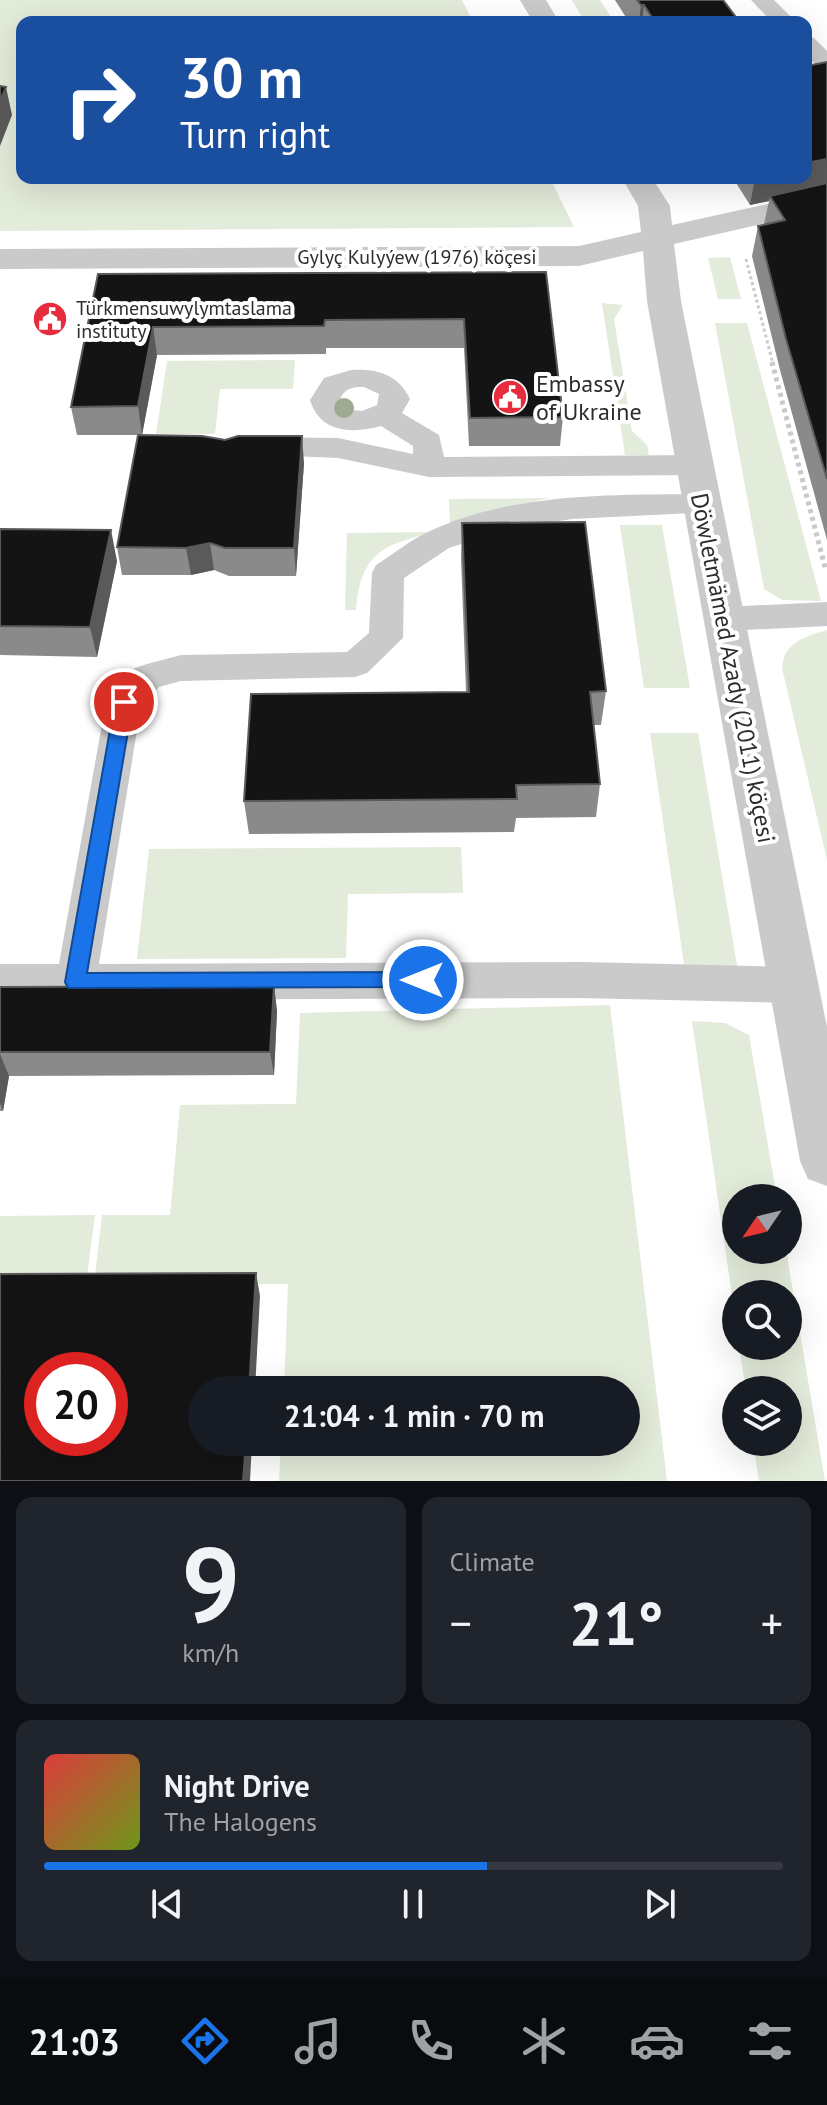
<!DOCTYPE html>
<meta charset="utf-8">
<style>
body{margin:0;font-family:"PT Sans",sans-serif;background:#20242c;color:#f1f3f6;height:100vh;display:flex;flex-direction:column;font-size:30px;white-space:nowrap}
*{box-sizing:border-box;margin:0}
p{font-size:26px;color:#9ea1a6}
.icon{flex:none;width:44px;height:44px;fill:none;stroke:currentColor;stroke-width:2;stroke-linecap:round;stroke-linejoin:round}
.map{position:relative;height:1481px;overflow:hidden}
.drawer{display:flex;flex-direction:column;gap:16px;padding:16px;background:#0d0f14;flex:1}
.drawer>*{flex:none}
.guide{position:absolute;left:16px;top:16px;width:796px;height:168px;border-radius:16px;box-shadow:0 8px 32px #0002;background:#1a4fa0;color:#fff;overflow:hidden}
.needle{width:52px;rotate:235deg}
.fabs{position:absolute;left:722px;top:1184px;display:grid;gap:16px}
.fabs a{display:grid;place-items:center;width:80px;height:80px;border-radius:50%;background:#171b24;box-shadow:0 8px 32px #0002;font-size:40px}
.speed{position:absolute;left:24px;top:1352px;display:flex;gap:16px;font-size:40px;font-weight:700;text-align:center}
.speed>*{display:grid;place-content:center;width:104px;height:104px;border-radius:50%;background:#171b24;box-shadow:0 8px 32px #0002;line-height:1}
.speed .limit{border:12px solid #d22;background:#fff;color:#111}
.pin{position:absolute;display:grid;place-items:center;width:68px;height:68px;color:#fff;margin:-34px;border:4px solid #fff;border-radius:50%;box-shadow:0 2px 8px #0007}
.me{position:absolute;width:88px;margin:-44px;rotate:270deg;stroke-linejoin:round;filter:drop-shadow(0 0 6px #0008)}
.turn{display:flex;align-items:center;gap:28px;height:168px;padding:0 32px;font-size:36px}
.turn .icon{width:104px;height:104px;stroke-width:2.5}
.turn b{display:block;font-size:56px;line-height:68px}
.big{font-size:60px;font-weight:600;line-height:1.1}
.drawer .tile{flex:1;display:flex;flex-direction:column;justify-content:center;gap:12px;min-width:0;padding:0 28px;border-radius:16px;background:#20242c}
.drawer .dial{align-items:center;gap:0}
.dial b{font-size:104px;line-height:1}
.song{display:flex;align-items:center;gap:24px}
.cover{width:96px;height:96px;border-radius:12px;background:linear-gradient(135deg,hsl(0 70% 55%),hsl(80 70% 35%))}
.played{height:8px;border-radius:4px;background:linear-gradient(90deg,#1a73e8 60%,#363941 60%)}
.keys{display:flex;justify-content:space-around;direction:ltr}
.heat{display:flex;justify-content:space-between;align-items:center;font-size:44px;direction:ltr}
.drawer .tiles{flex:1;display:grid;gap:16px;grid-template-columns:1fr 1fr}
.tile:last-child{grid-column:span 2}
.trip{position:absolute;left:188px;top:1376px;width:452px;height:80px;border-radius:40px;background:#171b24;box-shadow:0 8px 32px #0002;font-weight:600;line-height:80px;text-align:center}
.tab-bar{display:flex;height:128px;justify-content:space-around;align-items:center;background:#090b0e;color:#9ea1a6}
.tab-bar .icon{width:56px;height:56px}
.tab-bar .on{color:#1a73e8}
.tab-bar b{font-size:36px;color:#f1f3f6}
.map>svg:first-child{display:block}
.green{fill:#e3ebda}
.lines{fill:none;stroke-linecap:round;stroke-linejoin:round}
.path-far1{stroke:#cacaca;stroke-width:3;stroke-dasharray:3 3;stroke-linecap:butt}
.path{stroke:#cacaca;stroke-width:5;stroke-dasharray:4 4;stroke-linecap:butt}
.lane{fill:#cacaca;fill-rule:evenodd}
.street{fill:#cacaca;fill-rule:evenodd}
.tree{fill:#9fac93}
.wall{fill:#8a8a8a}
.shaded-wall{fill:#5a5a5a}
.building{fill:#141414;stroke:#5a5a5a;stroke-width:2;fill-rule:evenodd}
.route{fill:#1a73e8;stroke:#114b97;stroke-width:2}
.labels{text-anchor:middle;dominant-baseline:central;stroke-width:8;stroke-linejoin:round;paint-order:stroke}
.far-street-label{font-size:20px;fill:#2d2d2d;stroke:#fff}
.far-poi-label{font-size:20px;fill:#2d2d2d;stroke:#fff;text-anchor:start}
.poi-label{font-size:24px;fill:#2d2d2d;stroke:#fff;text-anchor:start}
.street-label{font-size:24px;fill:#2d2d2d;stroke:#fff}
</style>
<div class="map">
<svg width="827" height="1481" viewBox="0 0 827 1481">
<rect width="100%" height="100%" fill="#fff"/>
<g class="green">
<polygon points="0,0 462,0 473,22 22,22 22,178 550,178 574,227 0,231"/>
<polygon points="572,0 600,0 614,22 585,22"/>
<polygon points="730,257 741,299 718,299 708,258"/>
<polygon points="602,303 623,305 614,319 632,431 647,445 649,455 625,455"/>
<polygon points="715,323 747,323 821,601 782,600 764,589"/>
<polygon points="295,360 293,389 220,389 215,434 156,434 167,361"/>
<polygon points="550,498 501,508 450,526 449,499"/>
<polygon points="620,525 662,525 690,688 644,688"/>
<path d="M 434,532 C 382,545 361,553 356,610 L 345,610 L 347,533 Z"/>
<path d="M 827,630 L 827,860 L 782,668 C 783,643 806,636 827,630 Z"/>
<polygon points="650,733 698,733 738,971 685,971"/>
<polygon points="461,847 463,893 348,894 346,958 137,959 149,849"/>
<polygon points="610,1005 667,1481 279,1481 281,1442 626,1442 626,1390 284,1390 288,1284 94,1284 102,1215 170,1215 180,1105 296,1104 300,1013"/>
<polygon points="692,1021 725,1023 749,1035 777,1198 736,1198 736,1250 786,1250 825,1481 759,1481 753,1442 788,1442 788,1390 746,1390 739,1346 788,1346 788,1294 736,1294 736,1323"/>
<polygon points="95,1215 86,1284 0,1285 0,1216"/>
</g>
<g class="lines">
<polyline class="path-far1" points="746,259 773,364"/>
<polyline class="path" points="772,362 826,571"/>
<g class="lane">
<polygon points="751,0 774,0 796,22 772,22"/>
<polygon points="806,36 814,38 827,51 827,70 819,68 806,55"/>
<path d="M 351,370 C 377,368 399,375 410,399 L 402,413 L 439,435 L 444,457 L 694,455 L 705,458 L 709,465 L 705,472 L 694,475 L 429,477 L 338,458 L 243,454 L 239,447 L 243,440 L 254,437 L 338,438 L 413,454 L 413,446 L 381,426 C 352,434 320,433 310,400 L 324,378 ZM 364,387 L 379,394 L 377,405 L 362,411 L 344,409 L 340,400 C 344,388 353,387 364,387 Z"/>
<path d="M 702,494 L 713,498 L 718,505 L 713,512 L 572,519 L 508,529 L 449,548 L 404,578 L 403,638 L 367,673 L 355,677 L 181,681 L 159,687 L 141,706 L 99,964 L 581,962 L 796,967 L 810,973 L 816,985 L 810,997 L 796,1003 L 581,998 L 0,1000 L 0,964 L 59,964 L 106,702 L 135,668 L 147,664 L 181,655 L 347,652 L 369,633 L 372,573 L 376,565 C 394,554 410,540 428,532 C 512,492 612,495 702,494 Z"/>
<polygon points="827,602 827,626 723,631 711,628 706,619 711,610 723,607"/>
</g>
<g class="street">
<polygon points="520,0 546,0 559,22 533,22"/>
<polygon points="622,178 652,178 670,206 672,225 827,191 827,209 674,244 681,301 827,1027 827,1186 808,1179 800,1161 647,301 643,251 579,266 0,269 0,249 579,246 641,232 638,206"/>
</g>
</g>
<circle class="tree" cx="344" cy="408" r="10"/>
<g class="wall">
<polygon points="615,0 723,0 739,21 761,22 629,22"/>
<polygon points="827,62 827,540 780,370 752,256 758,226 764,224 769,201 750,205 733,178 806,178"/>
<polygon points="546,272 563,417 560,446 469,446 464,348 326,348 326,354 157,355 142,435 77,435 71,407 98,274"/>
<polygon points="304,463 296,576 229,576 214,570 191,575 122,575 117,547"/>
<polygon points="462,523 606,691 601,725 594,725 600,784 596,817 516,818 514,832 249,834 244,801 466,692 461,558"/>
<polygon points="0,529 117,561 97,657 0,655"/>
<polygon points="274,986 277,1011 274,1075 9,1076 3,1111 0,1111 0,987"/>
</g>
<g class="shaded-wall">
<polygon points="641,5 644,5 642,22 639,22"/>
<polygon points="6,87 12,115 0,146 0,101"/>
<polygon points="827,159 827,185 770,196 769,201 750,205 755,178 806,178 806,163"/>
<polygon points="153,327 157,355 142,435 138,406"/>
<polygon points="302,436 304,463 296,576 294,548"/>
<polygon points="111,530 117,561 97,657 90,627"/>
<polygon points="210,543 214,570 191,575 186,548"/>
<polygon points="274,986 277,1011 274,1075 270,1052"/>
<polygon points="0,1054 9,1076 3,1111 0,1103"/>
<polygon points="256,1273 260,1296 255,1390 249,1390"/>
<polygon points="246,1442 252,1442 250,1481 243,1481"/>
</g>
<g class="building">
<polygon points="637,0 723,0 739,21 759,19 761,22 655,22 644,5 641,5"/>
<polygon points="827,62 827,159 806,163 806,66"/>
<polygon points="0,86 6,87 0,101"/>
<polygon points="827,183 827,479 786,339 758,226 785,220 770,196"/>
<polygon points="546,272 563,417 470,418 464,319 325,320 324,326 153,327 138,406 71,407 98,274"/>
<polygon points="138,435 202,436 225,440 238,436 302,436 294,548 225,548 210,543 186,548 117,547"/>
<polygon points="585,522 606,691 590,692 600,784 516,785 517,799 244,801 251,694 469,692 462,523"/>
<polygon points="0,529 111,530 90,627 0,626"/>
<polygon points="274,986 270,1052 0,1052 0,987"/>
<path d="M 256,1273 L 249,1390 L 202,1390 L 202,1442 L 246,1442 L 243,1481 L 0,1481 L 0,1274 ZM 42,1370 L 110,1370 L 110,1438 L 42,1438 Z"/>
</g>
<polygon class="route" points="124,696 133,702 87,973 423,972 433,980 430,987 68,988 65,982 115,702"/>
<defs>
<g id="civic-disc" transform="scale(1.8)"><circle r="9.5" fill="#e72c3d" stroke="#fff"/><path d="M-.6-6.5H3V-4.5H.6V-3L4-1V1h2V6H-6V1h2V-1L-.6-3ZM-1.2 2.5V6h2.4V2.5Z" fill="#fff"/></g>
</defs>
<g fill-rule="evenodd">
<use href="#civic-disc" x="50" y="319"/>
<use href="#civic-disc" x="510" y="397"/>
</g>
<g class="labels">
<g class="far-street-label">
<text x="417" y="257">Gylyç Kulyýew (1976) köçesi</text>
</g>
<g class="far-poi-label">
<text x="76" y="308">Türkmensuwylymtaslama<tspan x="76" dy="23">instituty</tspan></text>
</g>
<g class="poi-label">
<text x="536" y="383">Embassy<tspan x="536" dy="28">of Ukraine</tspan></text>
</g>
<g class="street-label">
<text transform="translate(733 668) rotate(79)">Döwletmämed Azady (2011) köçesi</text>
</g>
</g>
</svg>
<div class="fabs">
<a><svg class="needle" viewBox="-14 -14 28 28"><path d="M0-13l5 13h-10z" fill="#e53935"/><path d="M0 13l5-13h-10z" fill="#9ea1a6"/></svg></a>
<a><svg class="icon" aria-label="search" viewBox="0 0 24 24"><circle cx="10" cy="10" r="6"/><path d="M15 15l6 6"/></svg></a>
<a><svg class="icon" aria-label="layers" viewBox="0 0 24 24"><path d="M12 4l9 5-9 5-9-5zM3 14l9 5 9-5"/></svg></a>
</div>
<div class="speed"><div class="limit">20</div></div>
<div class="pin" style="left:124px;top:702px;background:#d93025"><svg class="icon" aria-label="arrive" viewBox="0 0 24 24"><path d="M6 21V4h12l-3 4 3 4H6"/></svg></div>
<svg class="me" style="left:423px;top:980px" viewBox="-20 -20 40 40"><circle r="17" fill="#1a73e8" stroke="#fff" stroke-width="3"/><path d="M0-11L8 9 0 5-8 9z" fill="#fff"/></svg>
<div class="trip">21:04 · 1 min · 70 m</div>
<div class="guide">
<div class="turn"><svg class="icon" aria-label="right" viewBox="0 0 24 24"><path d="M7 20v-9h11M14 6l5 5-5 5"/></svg><div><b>30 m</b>Turn right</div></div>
</div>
</div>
<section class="drawer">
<div class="tiles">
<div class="tile dial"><b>9</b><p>km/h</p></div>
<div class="tile"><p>Climate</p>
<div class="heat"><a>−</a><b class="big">21°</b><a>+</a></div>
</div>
<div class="tile">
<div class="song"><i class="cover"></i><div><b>Night Drive</b><p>The Halogens</p></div></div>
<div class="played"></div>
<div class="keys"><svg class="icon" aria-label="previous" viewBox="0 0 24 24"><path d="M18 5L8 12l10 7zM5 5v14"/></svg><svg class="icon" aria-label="pause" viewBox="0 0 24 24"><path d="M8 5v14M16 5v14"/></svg><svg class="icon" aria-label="next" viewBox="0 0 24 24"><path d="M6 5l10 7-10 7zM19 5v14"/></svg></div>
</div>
</div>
</section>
<nav class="tab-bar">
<b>21:03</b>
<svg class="icon on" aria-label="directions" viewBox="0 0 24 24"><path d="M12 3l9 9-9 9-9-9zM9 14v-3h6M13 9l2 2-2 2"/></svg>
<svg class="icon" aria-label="music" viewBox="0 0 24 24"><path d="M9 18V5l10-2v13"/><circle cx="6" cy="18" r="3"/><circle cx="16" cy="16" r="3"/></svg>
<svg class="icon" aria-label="phone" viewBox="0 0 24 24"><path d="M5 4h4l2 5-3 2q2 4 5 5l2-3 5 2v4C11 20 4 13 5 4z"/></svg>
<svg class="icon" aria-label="climate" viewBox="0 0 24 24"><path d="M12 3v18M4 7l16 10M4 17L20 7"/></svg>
<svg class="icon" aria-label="car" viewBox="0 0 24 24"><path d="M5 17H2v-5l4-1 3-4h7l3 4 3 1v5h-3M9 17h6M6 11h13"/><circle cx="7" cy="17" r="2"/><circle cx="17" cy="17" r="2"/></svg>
<svg class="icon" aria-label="filters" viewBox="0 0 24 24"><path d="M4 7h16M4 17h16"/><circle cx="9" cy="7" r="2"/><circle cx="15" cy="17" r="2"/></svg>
</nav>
